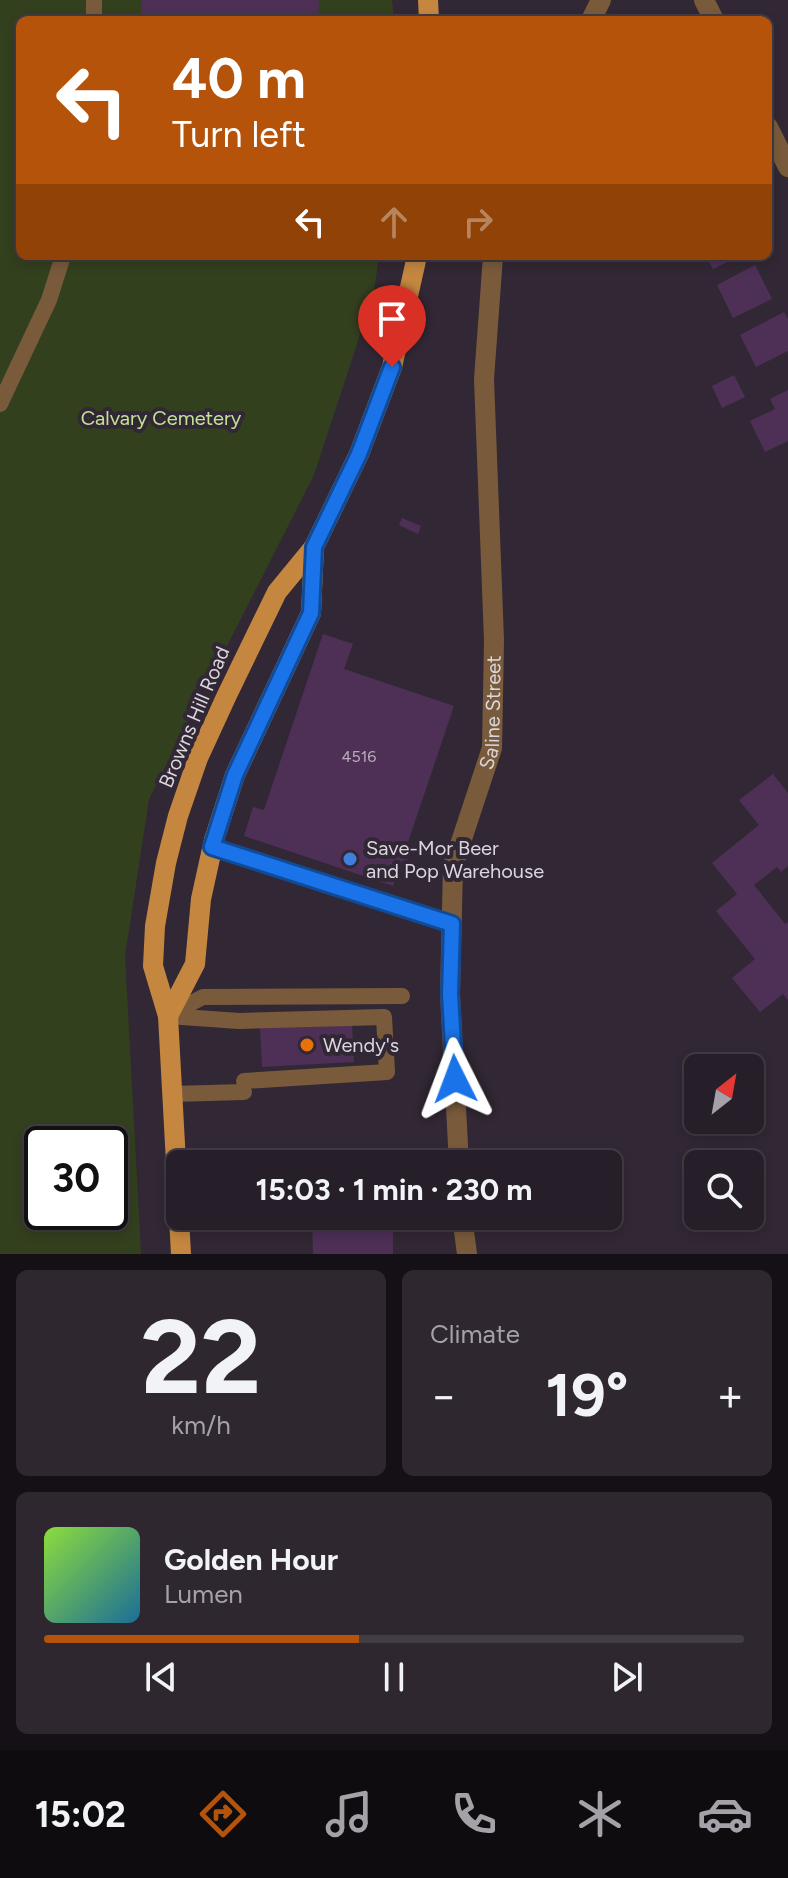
<!DOCTYPE html>
<meta charset="utf-8">
<style>
body{margin:0;font-family:Figtree,sans-serif;background:#2e2730;color:#f1f3f6;height:100vh;display:flex;flex-direction:column;font-size:30px;white-space:nowrap}
*{box-sizing:border-box;margin:0}
p{font-size:26px;color:#a4a2a8}
.icon{flex:none;width:44px;height:44px;fill:none;stroke:currentColor;stroke-width:2;stroke-linecap:round;stroke-linejoin:round}
.map{position:relative;height:1254px;overflow:hidden}
.side{display:flex;flex-direction:column;gap:16px;padding:16px;background:#151016;flex:1}
.side>*{flex:none}
.guide{position:absolute;left:16px;top:16px;width:756px;height:244px;border-radius:12px;box-shadow:0 4px 12px #0003,0 0 0 2px #423c45;background:#b45309;color:#fff;overflow:hidden}
.needle{width:52px;rotate:31deg}
.fabs{position:absolute;left:684px;top:1054px;display:grid;gap:16px}
.fabs a{display:grid;place-items:center;width:80px;height:80px;border-radius:12px;background:#261e28;box-shadow:0 4px 12px #0003,0 0 0 2px #423c45;font-size:40px}
.speed{position:absolute;left:24px;top:1126px;display:flex;gap:16px;font-size:40px;font-weight:700;text-align:center}
.speed>*{display:grid;place-content:center;width:104px;height:104px;border-radius:50%;background:#261e28;box-shadow:0 4px 12px #0003,0 0 0 2px #423c45;line-height:1}
.speed .limit{border:4px solid #111;border-radius:12px;background:#fff;color:#111}
.pin{position:absolute;display:grid;place-items:center;width:68px;height:68px;color:#fff;margin:-82px -34px;border-radius:50% 50% 50% 0;rotate:-45deg;box-shadow:0 0 8px #0007}
.pin .icon{rotate:45deg}
.me{position:absolute;width:88px;margin:-44px;rotate:357deg;stroke-linejoin:round;filter:drop-shadow(0 0 6px #0008)}
.turn{display:flex;align-items:center;gap:28px;height:168px;padding:0 24px;font-size:36px}
.turn .icon{width:104px;height:104px;stroke-width:2.5}
.turn b{display:block;font-size:56px;line-height:68px}
.lanes{display:flex;align-items:center;height:76px;padding:0 24px;background:#0003;justify-content:center;gap:40px;direction:ltr}
.lanes .off{opacity:.35}
.big{font-size:60px;font-weight:700;line-height:1.1}
.side .widget{flex:1;display:flex;flex-direction:column;justify-content:center;gap:12px;min-width:0;padding:0 28px;border-radius:12px;background:#2e2730}
.side .dial{align-items:center;gap:0}
.dial b{font-size:104px;line-height:1}
.song{display:flex;align-items:center;gap:24px}
.cover{width:96px;height:96px;border-radius:12px;background:linear-gradient(135deg,hsl(90 70% 55%),hsl(200 70% 35%))}
.played{height:8px;border-radius:4px;background:linear-gradient(90deg,#b45309 45%,#423c45 45%)}
.keys{display:flex;justify-content:space-around;direction:ltr}
.heat{display:flex;justify-content:space-between;align-items:center;font-size:44px;direction:ltr}
.side .tiles{flex:1;display:grid;gap:16px;grid-template-columns:1fr 1fr}
.widget:last-child{grid-column:span 2}
.trip{position:absolute;left:166px;top:1150px;width:456px;height:80px;border-radius:12px;background:#261e28;box-shadow:0 4px 12px #0003,0 0 0 2px #423c45;font-weight:700;line-height:80px;text-align:center}
.tabs{display:flex;height:128px;justify-content:space-around;align-items:center;background:#0f0c10;color:#a4a2a8}
.tabs .icon{width:56px;height:56px}
.tabs .selected{color:#b45309}
.tabs b{font-size:36px;color:#f1f3f6}
.map>svg:first-child{display:block}
.green{fill:#33401e;fill-rule:evenodd}
.building{fill:#4e3057}
.lines{fill:none;stroke-linecap:round;stroke-linejoin:round}
.service{stroke:#795b3b;stroke-width:16}
.minor{stroke:#795b3b;stroke-width:20}
.tertiary{stroke:#795b3b;stroke-width:20}
.primary{stroke:#c58740;stroke-width:20}
.route-casing{stroke:#114b97;stroke-width:20}
.route{stroke:#1a73e8;stroke-width:14}
.shop-dot{fill:#3f7fe0;stroke:#322835;stroke-width:3}
.food-dot{fill:#e8710a;stroke:#322835;stroke-width:3}
.labels{text-anchor:middle;dominant-baseline:central;stroke-width:8;stroke-linejoin:round;paint-order:stroke}
.number-label{font-size:16px;fill:#b8acbc}
.park-label{font-size:20px;fill:#c3e295;stroke:#322835}
.street-label{font-size:20px;fill:#dcd6de;stroke:#322835}
.poi-label{font-size:20px;fill:#dcd6de;stroke:#322835;text-anchor:start}
</style>
<div class="map">
<svg width="788" height="1254" viewBox="0 0 788 1254">
<rect width="100%" height="100%" fill="#322835"/>
<path class="green" d="M 0,0 L 392,0 L 394,20 L 20,20 L 20,256 L 379,256 L 374,292 L 314,475 L 149,799 L 125,956 L 141,1254 L 0,1254 ZM 42,1144 L 110,1144 L 110,1212 L 42,1212 Z"/>
<g class="building">
<polygon points="142,0 319,0 318,20 141,20"/>
<polygon points="706,256 739,256 713,269"/>
<polygon points="755,265 772,299 733,318 717,285"/>
<polygon points="784,312 788,319 788,351 756,367 740,335"/>
<polygon points="734,375 745,397 722,408 712,386"/>
<polygon points="788,390 788,441 765,452 750,421 775,409 770,399"/>
<polygon points="402,518 421,526 418,534 399,525"/>
<polygon points="323,634 353,644 344,669 454,706 403,857 408,859 403,873 398,871 393,886 244,836 253,807 264,810"/>
<polygon points="773,774 788,793 788,866 781,872 777,867 754,885 785,924 788,922 788,1000 783,994 760,1012 732,978 755,959 716,911 737,894 712,863 759,825 739,800"/>
<polygon points="352,1024 354,1062 262,1067 260,1028"/>
<polygon points="312,1216 393,1216 393,1254 313,1254"/>
</g>
<g class="lines">
<g class="service">
<polyline points="94,20 94,0"/>
<polyline points="0,404 49,300 63,256"/>
<polyline points="212,847 452,924"/>
<polyline points="168,1015 203,997 402,996"/>
<polyline points="168,1016 239,1021 384,1017 387,1072 244,1081"/>
<polyline points="172,1094 244,1092"/>
</g>
<g class="minor">
<polyline points="591,20 601,0"/>
<path id="s1" d="M 459,1164 L 450,994 L 453,866 L 492,748 L 494,640 L 484,379 L 493,256"/>
<polyline points="462,1216 467,1254"/>
</g>
<g class="tertiary">
<polyline points="704,0 714,20"/>
<polyline points="768,127 788,167"/>
</g>
<g class="primary">
<polyline points="428,0 429,20"/>
<polyline points="168,1016 195,964 201,899 214,840 235,775 311,613 314,547"/>
<polyline points="181,1254 168,1016 153,966 155,926 166,863 178,816 198,758 227,695 277,592 314,547 359,454 392,367 417,256"/>
</g>
</g>
<g class="lines">
<g class="route-casing">
<polyline id="route" points="392,367 359,454 314,547 311,613 235,775 212,847 452,924 450,994 455,1079"/>
</g>
<use href="#route" class="route"/>
</g>
<circle class="shop-dot" cx="350" cy="859" r="8"/>
<circle class="food-dot" cx="307" cy="1045" r="8"/>
<g class="labels">
<g class="number-label">
<text x="359" y="756">4516</text>
</g>
<g class="park-label">
<text x="161" y="418">Calvary Cemetery</text>
</g>
<g class="street-label">
<text stroke="none"><textPath href="#s1" startOffset="458">Saline Street</textPath></text>
<text transform="translate(194 717) rotate(-67)">Browns Hill Road</text>
</g>
<g class="poi-label">
<text x="366" y="848">Save-Mor Beer<tspan x="366" dy="23">and Pop Warehouse</tspan></text>
<text x="323" y="1045">Wendy's</text>
</g>
</g>
</svg>
<div class="fabs">
<a><svg class="needle" viewBox="-14 -14 28 28"><path d="M0-13l5 13h-10z" fill="#e53935"/><path d="M0 13l5-13h-10z" fill="#a4a2a8"/></svg></a>
<a><svg class="icon" aria-label="search" viewBox="0 0 24 24"><circle cx="10" cy="10" r="6"/><path d="M15 15l6 6"/></svg></a>
</div>
<div class="speed"><div class="limit">30</div></div>
<div class="pin" style="left:392px;top:367px;background:#d93025"><svg class="icon" aria-label="arrive" viewBox="0 0 24 24"><path d="M6 21V4h12l-3 4 3 4H6"/></svg></div>
<svg class="me" style="left:455px;top:1079px" viewBox="-20 -20 40 40"><path d="M0-17L14 15 0 8-14 15z" fill="#1a73e8" stroke="#fff" stroke-width="4"/></svg>
<div class="trip">15:03 · 1 min · 230 m</div>
<div class="guide">
<div class="turn"><svg class="icon" aria-label="left" viewBox="0 0 24 24"><path d="M17 20v-9H6M10 6l-5 5 5 5"/></svg><div><b>40 m</b>Turn left</div></div>
<div class="lanes"><svg class="icon" aria-label="left" viewBox="0 0 24 24"><path d="M17 20v-9H6M10 6l-5 5 5 5"/></svg><svg class="icon off" aria-label="ahead" viewBox="0 0 24 24"><path d="M12 20V5M6 11l6-6 6 6"/></svg><svg class="icon off" aria-label="right" viewBox="0 0 24 24"><path d="M7 20v-9h11M14 6l5 5-5 5"/></svg></div>
</div>
</div>
<section class="side">
<div class="tiles">
<div class="widget dial"><b>22</b><p>km/h</p></div>
<div class="widget"><p>Climate</p>
<div class="heat"><a>−</a><b class="big">19°</b><a>+</a></div>
</div>
<div class="widget">
<div class="song"><i class="cover"></i><div><b>Golden Hour</b><p>Lumen</p></div></div>
<div class="played"></div>
<div class="keys"><svg class="icon" aria-label="previous" viewBox="0 0 24 24"><path d="M18 5L8 12l10 7zM5 5v14"/></svg><svg class="icon" aria-label="pause" viewBox="0 0 24 24"><path d="M8 5v14M16 5v14"/></svg><svg class="icon" aria-label="next" viewBox="0 0 24 24"><path d="M6 5l10 7-10 7zM19 5v14"/></svg></div>
</div>
</div>
</section>
<nav class="tabs">
<b>15:02</b>
<svg class="icon selected" aria-label="directions" viewBox="0 0 24 24"><path d="M12 3l9 9-9 9-9-9zM9 14v-3h6M13 9l2 2-2 2"/></svg>
<svg class="icon" aria-label="music" viewBox="0 0 24 24"><path d="M9 18V5l10-2v13"/><circle cx="6" cy="18" r="3"/><circle cx="16" cy="16" r="3"/></svg>
<svg class="icon" aria-label="phone" viewBox="0 0 24 24"><path d="M5 4h4l2 5-3 2q2 4 5 5l2-3 5 2v4C11 20 4 13 5 4z"/></svg>
<svg class="icon" aria-label="climate" viewBox="0 0 24 24"><path d="M12 3v18M4 7l16 10M4 17L20 7"/></svg>
<svg class="icon" aria-label="car" viewBox="0 0 24 24"><path d="M5 17H2v-5l4-1 3-4h7l3 4 3 1v5h-3M9 17h6M6 11h13"/><circle cx="7" cy="17" r="2"/><circle cx="17" cy="17" r="2"/></svg>
</nav>
